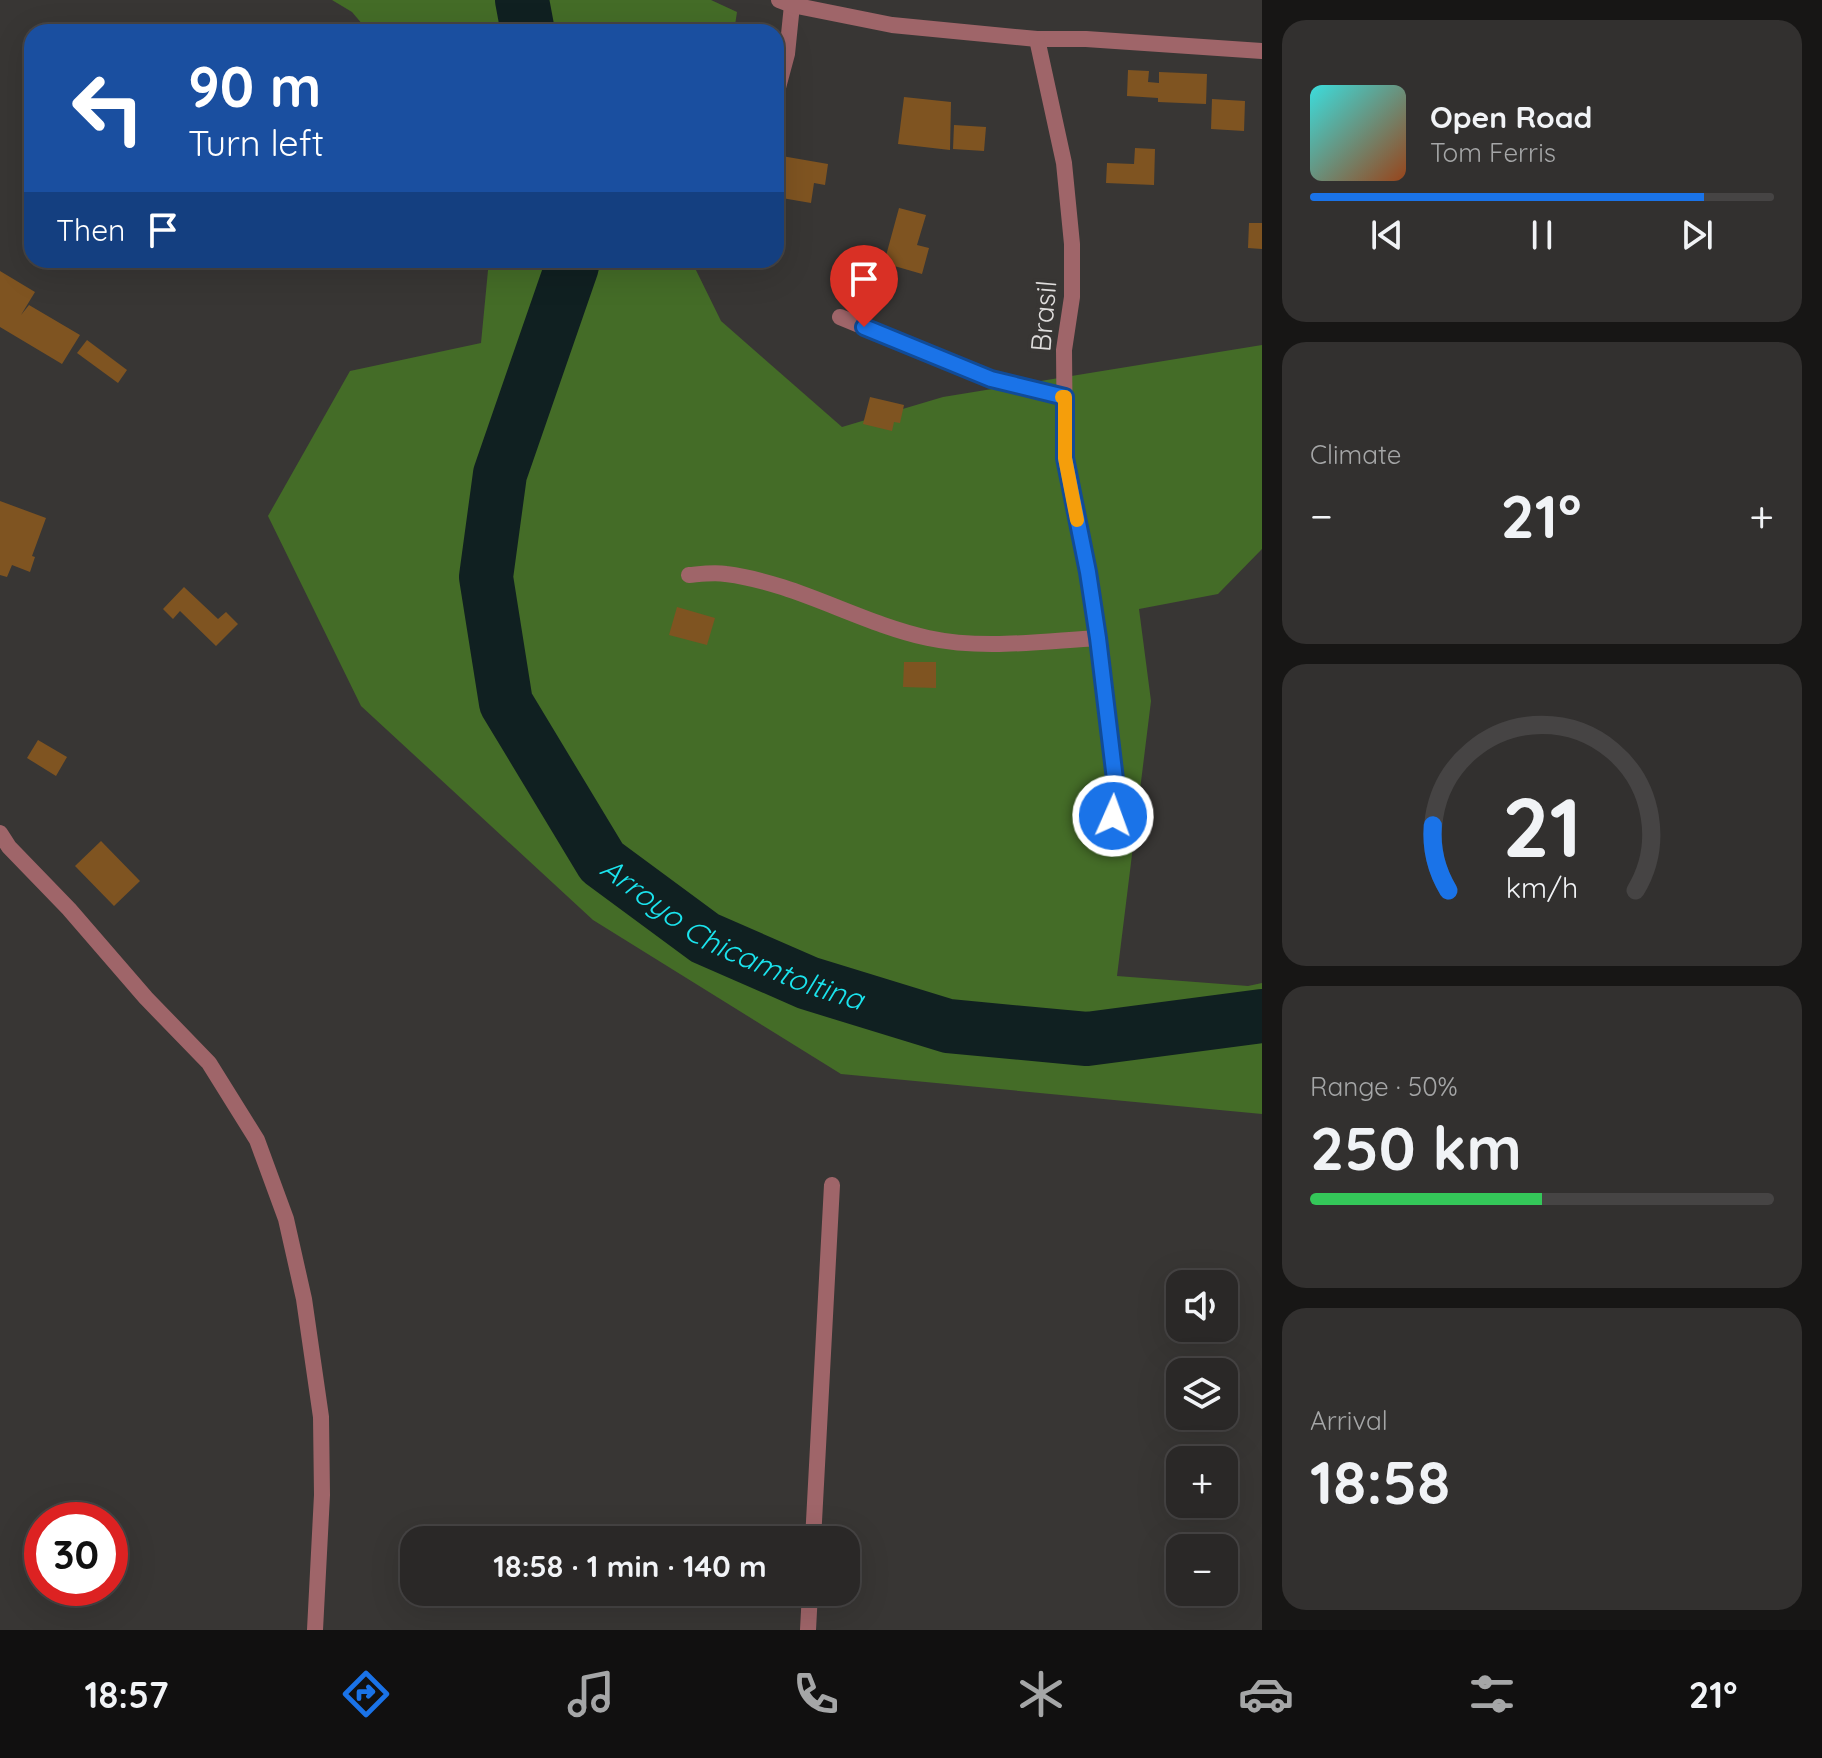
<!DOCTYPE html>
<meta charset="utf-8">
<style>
body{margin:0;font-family:Quicksand,sans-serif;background:#32302f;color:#f1f3f6;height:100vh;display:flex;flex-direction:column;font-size:30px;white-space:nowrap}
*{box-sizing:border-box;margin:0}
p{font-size:26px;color:#a5a6a7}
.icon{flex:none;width:44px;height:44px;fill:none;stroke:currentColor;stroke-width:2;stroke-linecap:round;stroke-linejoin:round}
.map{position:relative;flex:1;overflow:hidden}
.sheet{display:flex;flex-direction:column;gap:20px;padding:20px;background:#171615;width:560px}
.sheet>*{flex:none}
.top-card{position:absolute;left:24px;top:24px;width:760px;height:244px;border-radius:24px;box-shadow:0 8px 32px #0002,0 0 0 2px #464444;background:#1a4fa0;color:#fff;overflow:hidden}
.tools{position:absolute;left:1166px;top:1270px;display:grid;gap:16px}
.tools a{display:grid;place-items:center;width:72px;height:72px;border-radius:16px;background:#2a2827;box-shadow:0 8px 32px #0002,0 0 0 2px #464444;font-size:40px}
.speed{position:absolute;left:24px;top:1502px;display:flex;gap:16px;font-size:40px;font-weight:700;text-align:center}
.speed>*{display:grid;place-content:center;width:104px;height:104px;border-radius:50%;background:#2a2827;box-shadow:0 8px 32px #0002,0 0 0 2px #464444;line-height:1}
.speed .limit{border:12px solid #d22;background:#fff;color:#111}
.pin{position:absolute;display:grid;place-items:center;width:68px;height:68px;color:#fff;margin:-82px -34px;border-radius:50% 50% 50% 0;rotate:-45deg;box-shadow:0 0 8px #0007}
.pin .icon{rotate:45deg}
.me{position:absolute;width:88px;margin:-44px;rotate:2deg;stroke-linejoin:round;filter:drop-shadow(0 0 6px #0008)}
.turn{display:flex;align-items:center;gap:28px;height:168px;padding:0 32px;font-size:36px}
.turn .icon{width:104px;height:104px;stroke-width:2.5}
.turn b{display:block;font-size:56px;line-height:68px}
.then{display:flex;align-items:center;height:76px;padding:0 32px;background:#0003;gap:16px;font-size:30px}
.big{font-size:60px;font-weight:700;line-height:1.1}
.sheet .card{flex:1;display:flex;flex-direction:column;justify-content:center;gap:12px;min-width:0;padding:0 28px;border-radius:24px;background:#32302f}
.sheet .dial{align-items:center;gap:0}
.dial svg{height:208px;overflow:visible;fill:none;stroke:#464444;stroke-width:7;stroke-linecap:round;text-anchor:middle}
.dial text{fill:#f1f3f6;stroke:none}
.song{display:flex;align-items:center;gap:24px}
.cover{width:96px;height:96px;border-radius:12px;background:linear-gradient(135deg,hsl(180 70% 55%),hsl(20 70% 35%))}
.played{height:8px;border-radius:4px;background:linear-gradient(90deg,#1a73e8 85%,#464444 85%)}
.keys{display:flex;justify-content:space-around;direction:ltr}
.heat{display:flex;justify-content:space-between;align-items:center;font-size:44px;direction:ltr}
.charge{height:12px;border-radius:6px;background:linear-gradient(90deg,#34c759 50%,#464444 0)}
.trip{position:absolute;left:400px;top:1526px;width:460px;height:80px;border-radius:24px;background:#2a2827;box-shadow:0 8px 32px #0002,0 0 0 2px #464444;font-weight:700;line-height:80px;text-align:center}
.tabs{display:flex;height:128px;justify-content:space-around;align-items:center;background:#111010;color:#a5a6a7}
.tabs .icon{width:56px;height:56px}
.tabs .on{color:#1a73e8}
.tabs b{font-size:36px;color:#f1f3f6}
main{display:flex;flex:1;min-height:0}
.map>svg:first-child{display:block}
.forest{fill:#446c27}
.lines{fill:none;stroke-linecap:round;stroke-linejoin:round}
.river{stroke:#102021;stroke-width:54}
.building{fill:#7f5421}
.service{stroke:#9f6569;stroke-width:16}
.minor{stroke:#9f6569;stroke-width:16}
.route-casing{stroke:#114b97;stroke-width:20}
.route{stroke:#1a73e8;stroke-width:14}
.slow{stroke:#f59e0b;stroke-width:14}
.labels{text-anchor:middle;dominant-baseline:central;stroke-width:8;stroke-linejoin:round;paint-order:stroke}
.street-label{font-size:28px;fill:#dfdddc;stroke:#383634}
.water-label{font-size:30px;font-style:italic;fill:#1be3ed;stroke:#383634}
</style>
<main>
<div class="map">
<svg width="1262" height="1630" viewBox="0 0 1262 1630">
<rect width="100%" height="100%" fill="#383634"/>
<g class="forest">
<polygon points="332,0 711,0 737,12 734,32 369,32 352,12"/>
<polygon points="489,260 691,260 721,321 842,427 943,397 1262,345 1262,549 1218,594 1139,609 1151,701 1117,976 1248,986 1262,983 1262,1114 841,1074 593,920 361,706 268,516 350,371 481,343"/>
</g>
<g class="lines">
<g class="river">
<polyline points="522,0 528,32"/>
<path id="s1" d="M 571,260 L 572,266 L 500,474 L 486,577 L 506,703 L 602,862 L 705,938 L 808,983 L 948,1026 L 1087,1039 L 1262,1016"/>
</g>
</g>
<g class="building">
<polygon points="1128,70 1149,71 1148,82 1159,83 1159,72 1207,74 1206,104 1158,102 1158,98 1127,96"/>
<polygon points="904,97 951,102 950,150 898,144"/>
<polygon points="1212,99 1245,101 1244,131 1211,129"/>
<polygon points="954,125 986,127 984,151 953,149"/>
<polygon points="1135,148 1155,149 1154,185 1106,183 1107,163 1134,164"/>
<polygon points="776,155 828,164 825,185 814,183 811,203 776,197"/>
<polygon points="899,208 926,215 917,245 929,248 922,274 884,263"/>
<polygon points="1249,223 1262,223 1262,249 1248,248"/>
<polygon points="0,271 35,292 21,315 29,305 80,335 62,364 0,327"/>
<polygon points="87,340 127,370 118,383 77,353"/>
<polygon points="870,397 904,405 900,423 894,422 892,431 863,424"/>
<polygon points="0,501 46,518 32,556 35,557 30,572 12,565 7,577 0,575"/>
<polygon points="184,587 218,619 226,612 238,624 216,646 180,611 173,619 163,609"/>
<polygon points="677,607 715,618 707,645 669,635"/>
<polygon points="904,662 936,662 936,688 903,687"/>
<polygon points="38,740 67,757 56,776 27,758"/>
<polygon points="101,841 140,881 114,906 75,866"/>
</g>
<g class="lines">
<g class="service">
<polyline points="776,95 787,54 792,5"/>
<polyline points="840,317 991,379 1065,397"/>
<path d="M 689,575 C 701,574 714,572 726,574 C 797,583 859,623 928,638 C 983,650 1043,641 1098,638"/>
</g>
<g class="minor">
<polyline points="779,0 792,5 892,25 1037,39 1086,39 1262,51"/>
<polyline points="1037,39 1064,163 1072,244 1072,297 1064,350 1065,458 1088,572 1103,671 1117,796 1109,835"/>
<polyline points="0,833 9,847 69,909 146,998 209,1063 257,1140 286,1219 304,1299 321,1417 322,1495 315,1630"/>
<polyline points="813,1540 832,1185"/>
<polyline points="808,1630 810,1592"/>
</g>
</g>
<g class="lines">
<g class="route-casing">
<polyline id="route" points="864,327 991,379 1065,397 1065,458 1088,572 1098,638 1117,796 1113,816"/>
</g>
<use href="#route" class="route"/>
<polyline class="slow" points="1062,397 1065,397 1065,458 1077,520"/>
</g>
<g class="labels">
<g class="street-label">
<text transform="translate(1043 316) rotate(-85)">Brasil</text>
</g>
<g class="water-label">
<text stroke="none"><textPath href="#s1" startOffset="794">Arroyo Chicamtoltina</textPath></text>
</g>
</g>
</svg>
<div class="tools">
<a><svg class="icon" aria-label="sound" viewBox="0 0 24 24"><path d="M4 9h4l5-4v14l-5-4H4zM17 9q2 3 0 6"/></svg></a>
<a><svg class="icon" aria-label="layers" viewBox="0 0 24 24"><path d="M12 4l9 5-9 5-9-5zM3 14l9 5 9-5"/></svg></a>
<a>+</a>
<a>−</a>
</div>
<div class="speed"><div class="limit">30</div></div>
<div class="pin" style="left:864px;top:327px;background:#d93025"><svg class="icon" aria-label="arrive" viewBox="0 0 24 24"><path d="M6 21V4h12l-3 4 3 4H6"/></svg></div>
<svg class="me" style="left:1113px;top:816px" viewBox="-20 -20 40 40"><circle r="17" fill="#1a73e8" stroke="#fff" stroke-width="3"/><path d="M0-11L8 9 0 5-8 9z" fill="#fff"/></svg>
<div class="trip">18:58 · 1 min · 140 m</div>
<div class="top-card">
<div class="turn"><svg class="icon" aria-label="left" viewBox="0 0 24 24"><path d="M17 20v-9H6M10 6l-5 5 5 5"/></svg><div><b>90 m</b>Turn left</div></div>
<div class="then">Then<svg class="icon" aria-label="arrive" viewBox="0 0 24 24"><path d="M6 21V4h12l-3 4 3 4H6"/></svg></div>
</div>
</div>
<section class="sheet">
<div class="card">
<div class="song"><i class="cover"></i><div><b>Open Road</b><p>Tom Ferris</p></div></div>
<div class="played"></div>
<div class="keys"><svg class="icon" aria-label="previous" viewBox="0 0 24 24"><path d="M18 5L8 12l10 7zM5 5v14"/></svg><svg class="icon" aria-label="pause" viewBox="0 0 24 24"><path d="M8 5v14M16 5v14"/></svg><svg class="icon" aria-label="next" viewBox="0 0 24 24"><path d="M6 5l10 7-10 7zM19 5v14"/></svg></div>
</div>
<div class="card"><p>Climate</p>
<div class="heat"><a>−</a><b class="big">21°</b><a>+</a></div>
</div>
<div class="card dial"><svg viewBox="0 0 100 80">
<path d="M14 69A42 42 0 1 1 86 69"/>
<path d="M14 69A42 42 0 0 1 8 44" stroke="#1a73e8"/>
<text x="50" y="56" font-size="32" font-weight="700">21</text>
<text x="50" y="72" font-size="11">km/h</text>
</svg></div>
<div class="card"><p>Range · 50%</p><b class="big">250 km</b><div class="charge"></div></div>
<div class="card"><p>Arrival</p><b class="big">18:58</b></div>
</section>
</main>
<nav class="tabs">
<b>18:57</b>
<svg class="icon on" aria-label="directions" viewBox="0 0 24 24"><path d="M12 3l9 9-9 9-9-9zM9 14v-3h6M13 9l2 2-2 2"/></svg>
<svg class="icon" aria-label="music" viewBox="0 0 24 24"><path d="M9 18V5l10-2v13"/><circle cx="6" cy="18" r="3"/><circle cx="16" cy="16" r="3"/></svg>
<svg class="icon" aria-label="phone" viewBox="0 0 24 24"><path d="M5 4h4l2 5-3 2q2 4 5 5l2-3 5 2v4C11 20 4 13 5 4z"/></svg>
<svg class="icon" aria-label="climate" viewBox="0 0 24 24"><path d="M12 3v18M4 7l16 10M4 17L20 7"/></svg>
<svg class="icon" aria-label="car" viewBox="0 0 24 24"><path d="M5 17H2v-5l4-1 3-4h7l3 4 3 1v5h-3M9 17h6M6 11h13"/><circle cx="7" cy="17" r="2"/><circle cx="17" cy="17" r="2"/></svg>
<svg class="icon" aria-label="filters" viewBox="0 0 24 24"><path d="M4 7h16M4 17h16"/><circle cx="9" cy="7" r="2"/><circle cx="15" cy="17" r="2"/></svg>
<b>21°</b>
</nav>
